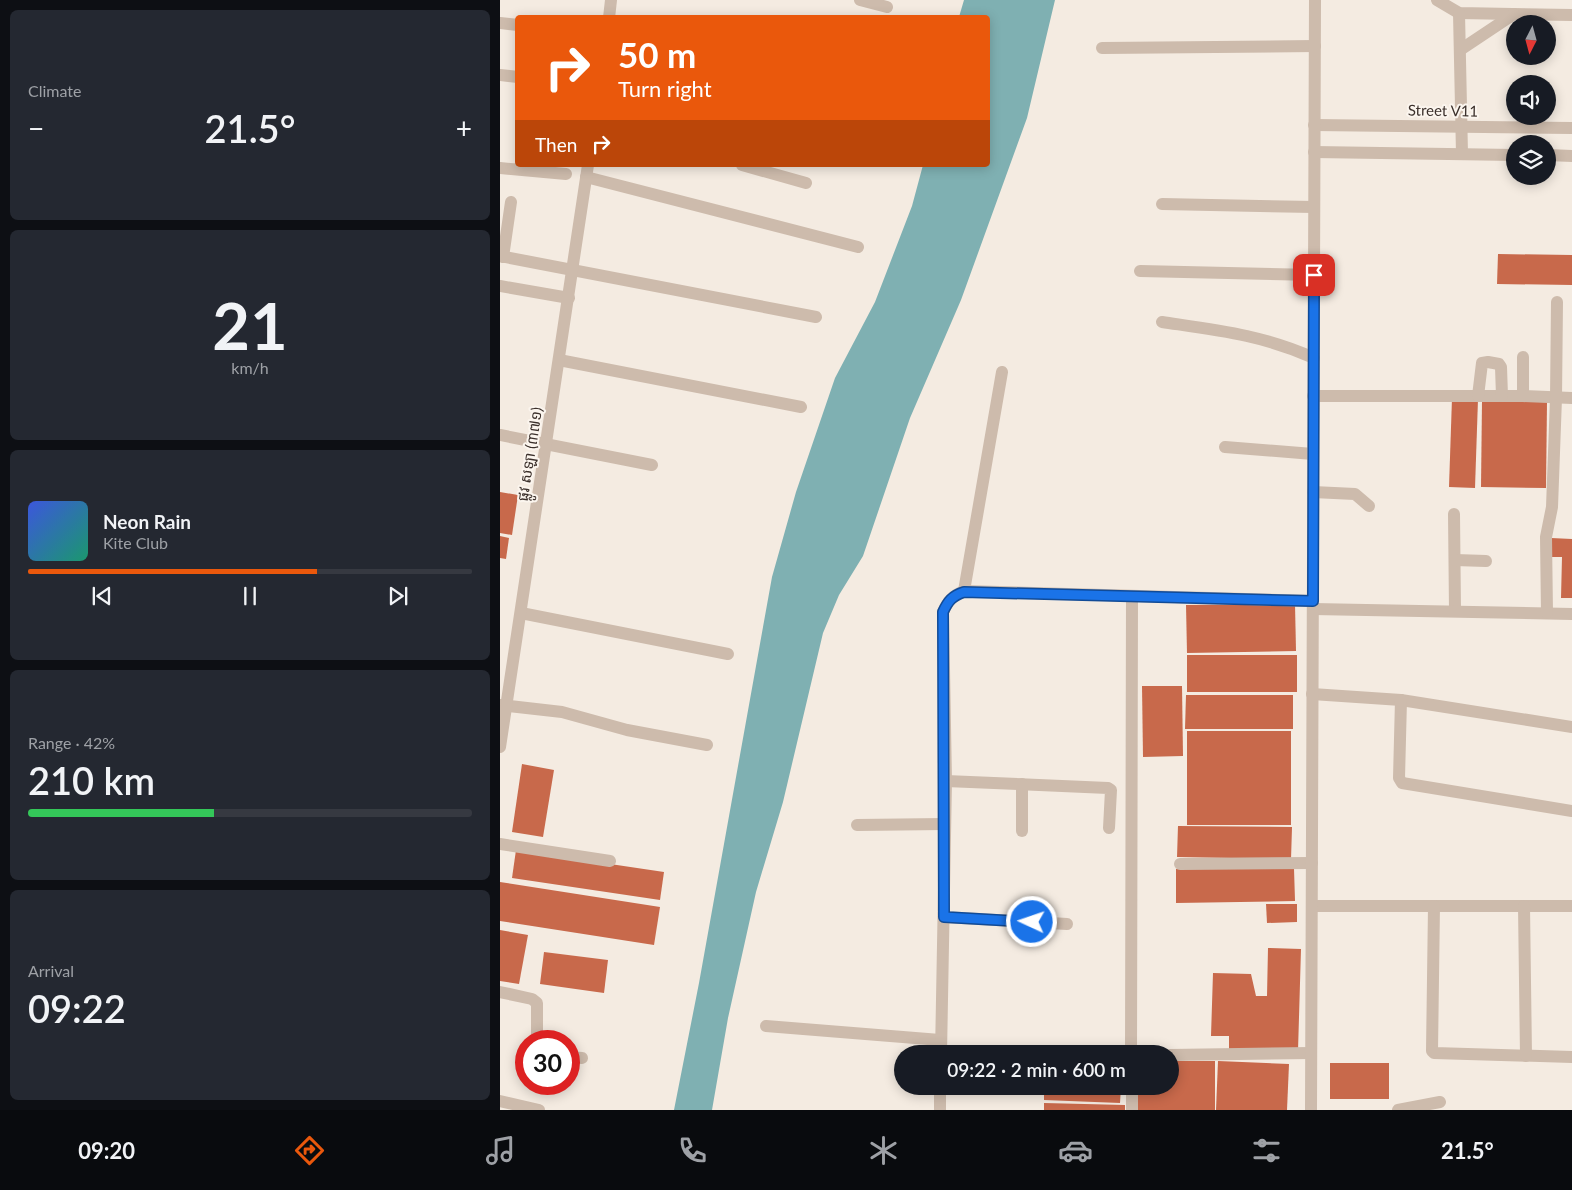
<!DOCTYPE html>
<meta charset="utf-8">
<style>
body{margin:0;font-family:Lato,"Noto Sans Khmer",sans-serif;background:#242831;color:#f1f3f6;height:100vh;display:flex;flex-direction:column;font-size:19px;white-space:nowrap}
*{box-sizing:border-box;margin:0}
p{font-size:16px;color:#9ea1a6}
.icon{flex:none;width:28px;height:28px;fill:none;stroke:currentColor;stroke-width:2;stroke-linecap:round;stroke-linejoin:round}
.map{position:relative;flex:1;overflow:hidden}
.details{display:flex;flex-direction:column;gap:10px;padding:10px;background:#0d0f14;width:500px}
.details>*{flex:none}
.banner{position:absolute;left:15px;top:15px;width:475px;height:152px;border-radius:5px;box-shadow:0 2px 12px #0003;background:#ea580c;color:#fff;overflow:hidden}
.needle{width:32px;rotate:186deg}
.buttons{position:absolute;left:1006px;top:15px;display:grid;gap:10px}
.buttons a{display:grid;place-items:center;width:50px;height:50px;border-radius:50%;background:#171b24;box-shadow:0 2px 12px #0003;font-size:25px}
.speed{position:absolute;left:15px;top:1030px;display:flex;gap:10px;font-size:25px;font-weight:700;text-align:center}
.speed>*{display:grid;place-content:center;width:65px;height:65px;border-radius:50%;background:#171b24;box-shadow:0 2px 12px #0003;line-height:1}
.speed .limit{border:8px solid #d22;background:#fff;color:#111}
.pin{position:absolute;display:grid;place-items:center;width:42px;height:42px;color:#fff;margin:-21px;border-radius:10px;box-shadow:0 2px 8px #0006}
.me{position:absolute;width:55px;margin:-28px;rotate:273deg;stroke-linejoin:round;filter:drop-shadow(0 0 4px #0008)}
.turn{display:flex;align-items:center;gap:18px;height:105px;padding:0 20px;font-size:22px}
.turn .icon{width:65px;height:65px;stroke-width:2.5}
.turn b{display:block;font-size:35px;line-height:42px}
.then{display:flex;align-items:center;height:48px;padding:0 20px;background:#0003;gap:10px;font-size:19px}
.big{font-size:38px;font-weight:600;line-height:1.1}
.details .widget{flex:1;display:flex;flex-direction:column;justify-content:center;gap:8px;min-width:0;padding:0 18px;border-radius:8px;background:#242831}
.details .dial{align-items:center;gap:0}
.dial b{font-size:65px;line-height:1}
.song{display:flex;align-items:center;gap:15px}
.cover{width:60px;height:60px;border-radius:8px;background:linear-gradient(135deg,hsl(230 70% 55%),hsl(160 70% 35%))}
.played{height:5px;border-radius:2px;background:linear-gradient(90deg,#ea580c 65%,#363941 65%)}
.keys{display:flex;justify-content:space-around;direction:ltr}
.heat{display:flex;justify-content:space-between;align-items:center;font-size:28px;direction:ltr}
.charge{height:8px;border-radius:4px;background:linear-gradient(90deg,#34c759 42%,#363941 0)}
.trip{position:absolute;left:394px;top:1045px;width:285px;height:50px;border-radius:25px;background:#171b24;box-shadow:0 2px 12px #0003;font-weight:600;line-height:50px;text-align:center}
.dock{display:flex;height:80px;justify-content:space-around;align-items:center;background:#090b0e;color:#9ea1a6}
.dock .icon{width:35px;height:35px}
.dock .selected{color:#ea580c}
.dock b{font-size:22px;color:#f1f3f6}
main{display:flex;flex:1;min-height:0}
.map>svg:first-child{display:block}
.water{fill:#7fb0b2}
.building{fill:#c8694b}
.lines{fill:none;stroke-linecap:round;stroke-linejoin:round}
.minor{stroke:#cdbbac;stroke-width:12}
.route-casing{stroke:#114b97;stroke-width:12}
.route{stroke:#1a73e8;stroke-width:9}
.labels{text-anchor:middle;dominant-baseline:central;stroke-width:4;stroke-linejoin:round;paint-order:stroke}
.street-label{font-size:15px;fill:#3b302b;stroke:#fbf5ee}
</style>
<main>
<section class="details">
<div class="widget"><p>Climate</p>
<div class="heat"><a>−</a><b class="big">21.5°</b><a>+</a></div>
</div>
<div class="widget dial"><b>21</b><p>km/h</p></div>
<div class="widget">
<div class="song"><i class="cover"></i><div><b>Neon Rain</b><p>Kite Club</p></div></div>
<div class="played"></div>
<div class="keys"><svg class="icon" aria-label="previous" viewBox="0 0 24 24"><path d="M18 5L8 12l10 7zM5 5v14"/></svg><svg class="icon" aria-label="pause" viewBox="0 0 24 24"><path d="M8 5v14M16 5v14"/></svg><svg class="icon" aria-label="next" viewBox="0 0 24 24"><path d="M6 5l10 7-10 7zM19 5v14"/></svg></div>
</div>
<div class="widget"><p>Range · 42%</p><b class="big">210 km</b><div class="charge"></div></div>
<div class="widget"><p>Arrival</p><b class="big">09:22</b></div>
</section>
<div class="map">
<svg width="1072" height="1110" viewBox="0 0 1072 1110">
<rect width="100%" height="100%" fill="#f4ebe1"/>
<polygon class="water" points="464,0 555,0 527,118 461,300 410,418 363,556 339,595 323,633 283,802 256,892 228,1018 212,1110 174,1110 199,983 272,577 296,492 335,378 375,302 412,206 423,165 488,165 488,18 459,17"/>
<g class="building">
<polygon points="998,254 1072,255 1072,285 997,284"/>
<polygon points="952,398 978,399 975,488 949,487"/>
<polygon points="982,401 1047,402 1046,488 981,487"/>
<polygon points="0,492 18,495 12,535 0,533"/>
<polygon points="0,536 9,538 6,559 0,558"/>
<polygon points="1051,538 1072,539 1072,598 1061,598 1062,557 1050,557"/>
<polygon points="795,604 796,651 687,653 686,605"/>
<rect x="687" y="655" width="110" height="37"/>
<polygon points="642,686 682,686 683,756 643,757"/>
<polygon points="686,695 793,695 793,729 685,729"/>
<rect x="687" y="731" width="104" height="94"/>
<polygon points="22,764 54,770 43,837 12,832"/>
<polygon points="678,826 792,827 791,859 677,857"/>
<polygon points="16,850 164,872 160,900 12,878"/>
<polygon points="794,868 795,901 676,903 676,869"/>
<polygon points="0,882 160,907 154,945 0,921"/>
<polygon points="766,904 797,904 797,922 767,923"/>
<polygon points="0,930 28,935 19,984 0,981"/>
<polygon points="768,948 801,949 798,1051 729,1050 729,1036 711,1036 713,973 751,974 756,996 767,996"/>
<polygon points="44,952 108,960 104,993 40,984"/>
<polygon points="670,1061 715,1061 715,1110 637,1110 638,1086 670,1086"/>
<polygon points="718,1061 789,1064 787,1110 716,1110"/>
<rect x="830" y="1063" width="59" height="36"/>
<polygon points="544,1086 621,1086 620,1103 544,1100"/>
<polygon points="544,1103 625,1105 625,1110 544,1110"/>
</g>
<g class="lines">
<g class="minor">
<polyline points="360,0 387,7"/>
<polyline points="937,0 959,13 1072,15"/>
<polyline points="959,13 962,154"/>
<polyline points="109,18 111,0"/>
<polyline points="0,23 18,25"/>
<polyline points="602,48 815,46"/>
<polyline points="960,50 1014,14"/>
<polyline points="0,75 18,77"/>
<polyline points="814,125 1072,128"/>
<polyline points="814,152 1015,155"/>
<polyline points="1048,155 1072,156"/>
<polyline points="242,165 306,183"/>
<polyline points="0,168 66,174"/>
<polyline points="86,177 358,247"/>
<polyline points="662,204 814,207"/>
<polyline points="0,256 316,317"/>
<polyline points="3,257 11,202"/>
<polyline points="640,271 814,275"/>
<polyline points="0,286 69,298"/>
<path d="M 662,322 C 716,330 763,335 814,358"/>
<polyline points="1023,357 1023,396"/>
<polyline points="59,360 301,407"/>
<polyline points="813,396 1023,396 1072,398"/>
<polyline points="978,396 982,363 988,362 999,364 1001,367 1002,396"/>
<polyline points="0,435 152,465"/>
<polyline points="725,447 813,454"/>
<polyline points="813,492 855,494 869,506"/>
<polyline points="954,514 955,611"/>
<polyline points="955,560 986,561"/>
<polyline points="464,591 502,372"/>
<polyline points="813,609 1072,614"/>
<polyline points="21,613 228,654"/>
<polyline points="1047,613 1046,537 1052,507 1056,398 1057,302"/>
<polyline points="812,694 901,700 1072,727"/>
<polyline points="901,700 899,778 902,783 1072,811"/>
<polyline points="0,705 62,712 127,730 207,745"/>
<polyline points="0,747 88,165"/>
<polyline points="446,781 608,788 611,790 609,828"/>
<polyline points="357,825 444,824"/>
<polyline points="522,831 522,784"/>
<polyline points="0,844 110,861"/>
<polyline points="680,864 812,863"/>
<polyline points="812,906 1072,906"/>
<polyline points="934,906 932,1051 934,1053 1072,1057"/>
<polyline points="1024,906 1026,1056"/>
<polyline points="444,917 567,924"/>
<polyline points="0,992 32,999 37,1003 37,1041"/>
<polyline points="266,1026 440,1040"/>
<path d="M 441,1054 L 446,781 L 443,612 C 448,601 452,596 464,591 L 813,601"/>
<polyline points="631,1054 632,596"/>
<polyline points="670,1055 811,1053"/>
<polyline points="69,1057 82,1058"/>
<polyline points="632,1086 632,1110"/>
<polyline points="0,1101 39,1110"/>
<polyline points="440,1110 440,1086"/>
<polyline points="811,1110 815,0"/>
<polyline points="898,1110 940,1102"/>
</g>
</g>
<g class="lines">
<g class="route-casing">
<path id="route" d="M 532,922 L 444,917 L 443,612 C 448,601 452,596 464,592 L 813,601 L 814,275"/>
</g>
<use href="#route" class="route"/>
</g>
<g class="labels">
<g class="street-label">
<text transform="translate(943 110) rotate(1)">Street V11</text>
<text transform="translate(29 454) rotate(-81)">ផ្លូវ សឡា (៣៧១)</text>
</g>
</g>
</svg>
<div class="buttons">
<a><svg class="needle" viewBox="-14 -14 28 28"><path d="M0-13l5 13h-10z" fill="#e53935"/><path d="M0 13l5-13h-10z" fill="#9ea1a6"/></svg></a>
<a><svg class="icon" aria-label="sound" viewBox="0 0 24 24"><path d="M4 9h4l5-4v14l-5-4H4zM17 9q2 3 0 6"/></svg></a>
<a><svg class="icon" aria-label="layers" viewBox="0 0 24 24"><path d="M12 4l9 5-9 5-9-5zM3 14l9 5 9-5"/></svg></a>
</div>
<div class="speed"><div class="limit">30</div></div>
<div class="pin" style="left:814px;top:275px;background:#d93025"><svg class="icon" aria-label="arrive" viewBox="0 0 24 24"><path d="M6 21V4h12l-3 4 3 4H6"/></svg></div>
<svg class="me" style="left:532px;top:922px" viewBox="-20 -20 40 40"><circle r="17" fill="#1a73e8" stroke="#fff" stroke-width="3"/><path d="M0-11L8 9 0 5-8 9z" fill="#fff"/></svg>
<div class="trip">09:22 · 2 min · 600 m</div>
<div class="banner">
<div class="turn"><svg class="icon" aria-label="right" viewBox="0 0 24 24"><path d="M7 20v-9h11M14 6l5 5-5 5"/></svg><div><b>50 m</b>Turn right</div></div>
<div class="then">Then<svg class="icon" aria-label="right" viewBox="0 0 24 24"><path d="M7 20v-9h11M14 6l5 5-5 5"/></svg></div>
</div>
</div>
</main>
<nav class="dock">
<b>09:20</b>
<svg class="icon selected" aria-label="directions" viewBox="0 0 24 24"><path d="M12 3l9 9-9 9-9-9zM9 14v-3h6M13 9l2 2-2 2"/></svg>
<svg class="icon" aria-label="music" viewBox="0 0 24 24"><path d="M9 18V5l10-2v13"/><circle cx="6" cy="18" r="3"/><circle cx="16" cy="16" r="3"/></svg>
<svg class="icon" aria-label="phone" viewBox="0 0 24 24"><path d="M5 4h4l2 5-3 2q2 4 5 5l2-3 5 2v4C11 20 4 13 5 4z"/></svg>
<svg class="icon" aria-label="climate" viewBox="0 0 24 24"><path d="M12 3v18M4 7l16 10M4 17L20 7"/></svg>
<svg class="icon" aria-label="car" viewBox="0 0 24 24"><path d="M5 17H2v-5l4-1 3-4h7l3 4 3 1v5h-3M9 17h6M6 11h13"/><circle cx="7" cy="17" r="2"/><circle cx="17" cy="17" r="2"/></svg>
<svg class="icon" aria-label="filters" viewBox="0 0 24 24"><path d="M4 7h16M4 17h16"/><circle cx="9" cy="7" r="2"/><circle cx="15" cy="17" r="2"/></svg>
<b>21.5°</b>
</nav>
